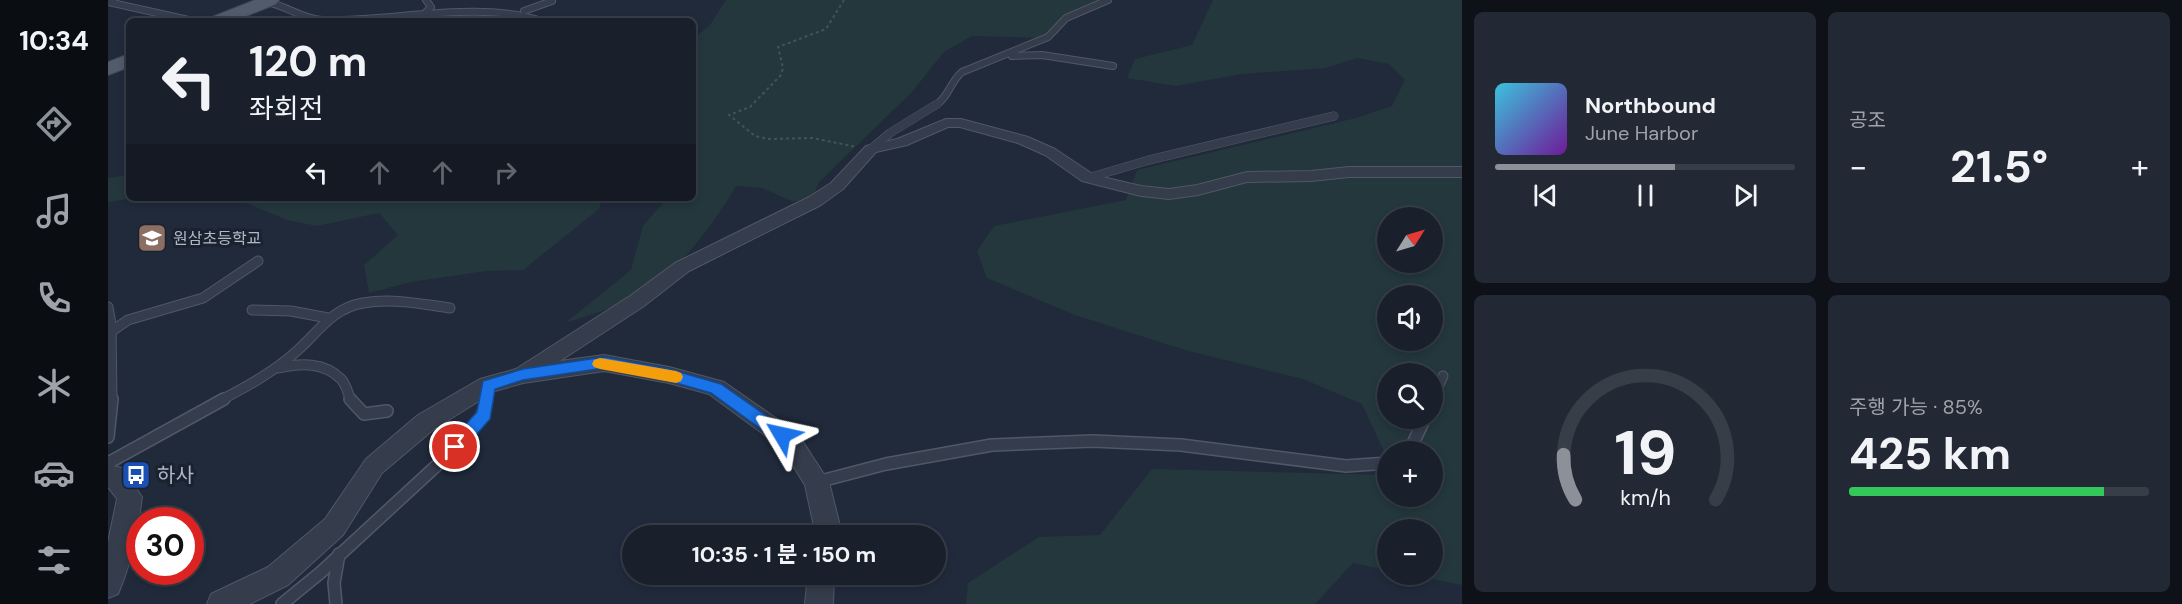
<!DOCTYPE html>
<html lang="ko">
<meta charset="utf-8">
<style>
body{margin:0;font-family:"DM Sans","Noto Sans KR",sans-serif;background:#222834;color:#f1f3f6;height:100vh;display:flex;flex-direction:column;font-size:22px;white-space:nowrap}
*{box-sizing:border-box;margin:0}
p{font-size:20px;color:#9fa3a9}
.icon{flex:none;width:33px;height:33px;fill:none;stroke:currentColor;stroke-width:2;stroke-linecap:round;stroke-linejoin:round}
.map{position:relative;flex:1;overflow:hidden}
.panel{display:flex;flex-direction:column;gap:12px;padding:12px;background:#0e1218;width:720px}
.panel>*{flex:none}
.guide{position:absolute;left:18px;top:18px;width:570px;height:183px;border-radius:9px;box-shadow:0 3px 9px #0003,0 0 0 2px #373e48;background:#19202c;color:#f1f3f6;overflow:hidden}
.needle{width:39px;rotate:53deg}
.fabs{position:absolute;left:1269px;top:207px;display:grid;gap:12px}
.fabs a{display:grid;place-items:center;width:66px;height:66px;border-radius:50%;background:#19202c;box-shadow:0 3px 9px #0003,0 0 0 2px #373e48;font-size:30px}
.speed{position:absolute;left:18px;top:507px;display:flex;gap:12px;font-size:30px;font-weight:700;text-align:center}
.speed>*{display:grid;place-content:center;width:78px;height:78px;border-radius:50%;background:#19202c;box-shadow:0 3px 9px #0003,0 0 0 2px #373e48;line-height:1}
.speed .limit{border:9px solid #d22;background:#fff;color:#111}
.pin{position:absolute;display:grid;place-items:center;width:51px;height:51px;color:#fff;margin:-26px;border:3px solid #fff;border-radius:50%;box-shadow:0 2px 6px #0007}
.me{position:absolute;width:66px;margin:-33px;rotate:306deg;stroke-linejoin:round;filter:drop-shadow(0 0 4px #0008)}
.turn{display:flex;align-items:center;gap:21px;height:126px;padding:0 24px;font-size:27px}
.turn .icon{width:78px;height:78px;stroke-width:2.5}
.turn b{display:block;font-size:42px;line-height:51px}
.lanes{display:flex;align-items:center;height:57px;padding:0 24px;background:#0003;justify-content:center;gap:30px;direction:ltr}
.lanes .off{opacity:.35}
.big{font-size:45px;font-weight:700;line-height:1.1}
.panel .tile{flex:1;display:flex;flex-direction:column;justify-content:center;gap:9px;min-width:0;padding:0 21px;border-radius:9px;background:#222834}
.panel .dial{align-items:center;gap:0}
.dial svg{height:156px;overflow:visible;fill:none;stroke:#373e48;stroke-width:7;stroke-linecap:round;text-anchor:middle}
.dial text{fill:#f1f3f6;stroke:none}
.song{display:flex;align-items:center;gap:18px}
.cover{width:72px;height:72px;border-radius:9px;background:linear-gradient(135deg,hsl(190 70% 55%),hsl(280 70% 35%))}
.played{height:6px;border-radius:3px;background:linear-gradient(90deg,#8c9099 60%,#373e48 60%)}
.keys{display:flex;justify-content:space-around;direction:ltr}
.heat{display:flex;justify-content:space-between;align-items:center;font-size:33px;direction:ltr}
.charge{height:9px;border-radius:4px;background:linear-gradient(90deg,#34c759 85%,#373e48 0)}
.panel .tiles{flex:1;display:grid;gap:12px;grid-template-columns:repeat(2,1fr)}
.trip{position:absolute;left:514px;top:525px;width:324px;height:60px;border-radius:30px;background:#19202c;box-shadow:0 3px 9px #0003,0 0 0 2px #373e48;font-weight:700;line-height:60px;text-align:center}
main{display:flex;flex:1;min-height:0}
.menu{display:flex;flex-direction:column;width:108px;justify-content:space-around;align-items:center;background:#0a0d12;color:#9fa3a9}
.menu .icon{width:42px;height:42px}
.menu .current{color:#8c9099}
.menu b{font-size:27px;color:#f1f3f6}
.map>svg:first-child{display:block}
.green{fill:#23373c;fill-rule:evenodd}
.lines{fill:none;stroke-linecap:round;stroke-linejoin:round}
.service-far3-casing{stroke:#505766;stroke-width:8}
.service-far2-casing{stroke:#505766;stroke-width:9}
.service-far1-casing{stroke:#505766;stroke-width:11}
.service-casing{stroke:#505766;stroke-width:14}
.minor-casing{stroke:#505766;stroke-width:2}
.primary-casing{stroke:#3e4654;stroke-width:2}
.path{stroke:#415459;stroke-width:2;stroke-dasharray:3 3;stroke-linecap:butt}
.service-far3{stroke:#353c4b;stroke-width:6}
.service-far2{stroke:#353c4b;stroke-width:8}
.service-far1{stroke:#353c4b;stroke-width:9}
.service{stroke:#353c4b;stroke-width:11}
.minor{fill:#353c4b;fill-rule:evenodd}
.primary{fill:#525b6b;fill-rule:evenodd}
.route{fill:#1a73e8;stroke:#114b97;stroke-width:1.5}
.slow{fill:#f59e0b}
.labels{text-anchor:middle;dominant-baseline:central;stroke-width:6;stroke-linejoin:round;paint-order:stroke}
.poi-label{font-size:16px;fill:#b0b7c7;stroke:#1a222f;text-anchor:start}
.near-poi-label{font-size:20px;fill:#b0b7c7;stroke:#1a222f;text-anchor:start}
</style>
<main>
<nav class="menu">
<b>10:34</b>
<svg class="icon current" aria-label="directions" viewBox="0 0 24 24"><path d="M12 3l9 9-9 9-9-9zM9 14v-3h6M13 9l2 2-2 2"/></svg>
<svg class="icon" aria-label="music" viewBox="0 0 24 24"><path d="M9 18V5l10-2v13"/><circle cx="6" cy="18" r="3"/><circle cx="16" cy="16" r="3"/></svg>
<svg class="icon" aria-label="phone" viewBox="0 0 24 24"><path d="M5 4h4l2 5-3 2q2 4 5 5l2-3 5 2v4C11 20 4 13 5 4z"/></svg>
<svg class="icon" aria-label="climate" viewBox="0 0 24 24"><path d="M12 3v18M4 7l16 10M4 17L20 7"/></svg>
<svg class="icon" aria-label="car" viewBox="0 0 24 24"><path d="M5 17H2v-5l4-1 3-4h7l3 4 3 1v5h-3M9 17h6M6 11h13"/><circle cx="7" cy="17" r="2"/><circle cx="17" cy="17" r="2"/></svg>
<svg class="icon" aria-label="filters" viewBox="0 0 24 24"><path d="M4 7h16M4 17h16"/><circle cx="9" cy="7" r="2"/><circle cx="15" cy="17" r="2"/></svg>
</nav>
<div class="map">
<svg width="1354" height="604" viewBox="0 0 1354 604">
<rect width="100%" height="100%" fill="#212a3b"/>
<g class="green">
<path d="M 618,0 L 992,0 L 932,38 L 864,36 L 836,52 L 804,92 L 711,182 L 706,194 L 686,202 L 654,188 L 628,186 C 602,230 562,283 514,304 C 495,311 475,317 457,323 L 523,270 L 535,226 L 559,198 L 585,198 L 585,78 L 590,67 L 585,65 L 585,39 L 602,25 Z"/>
<path d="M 1105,0 L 1354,0 L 1354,585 L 1303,575 L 1324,574 L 1324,530 L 1280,530 L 1279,570 L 1245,563 L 1207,604 L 858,604 L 860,583 L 931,537 L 992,535 L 1044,469 L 1279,475 L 1280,496 L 1324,496 L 1324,452 L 1280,452 L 1279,458 L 1254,404 L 1195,379 L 1077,350 L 967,315 L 879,278 L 869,251 L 886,226 L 1018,200 L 1029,170 L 1248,118 L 1284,106 L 1297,80 L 1281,64 L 1249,58 L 1217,68 L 1133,74 L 1068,86 L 1019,78 L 1027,59 L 1084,45 ZM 1280,218 L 1324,218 L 1324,262 L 1280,262 ZM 1280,296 L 1324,296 L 1324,340 L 1280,340 ZM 1280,374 L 1324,374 L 1324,418 L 1280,418 Z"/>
<polygon points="21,175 21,198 27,198 0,202 0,178"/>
<polygon points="63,198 494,198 491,209 415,270 378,271 303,282 261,293 256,265 290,235 271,213 209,226 179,220 133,201"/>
</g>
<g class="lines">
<g class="service-far3-casing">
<g id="service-far3">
<polyline points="0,2 85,21"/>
<path d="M 158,2 C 178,5 193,19 214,20 C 281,22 371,0 433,21"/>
<polyline points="416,11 444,1"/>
<polyline points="317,13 323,7 318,0"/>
<polyline points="904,56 934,55 1005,66"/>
<path d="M 827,106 C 841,97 842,82 854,72 L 940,37 L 958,18 L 1000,0"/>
</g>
</g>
<g class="service-far2-casing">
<g id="service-far2">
<polyline points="763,149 782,133 829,104"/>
<polyline points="980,178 1041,160 1226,116"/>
</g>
</g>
<g class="service-far1-casing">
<g id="service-far1">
<polyline points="0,307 3,324 4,400"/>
<polyline points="144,310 183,311 220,318"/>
<polyline points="4,331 20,320 95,298 150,261"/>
<path d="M 171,368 C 193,363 216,362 233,379 C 238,384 240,394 243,400"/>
<path d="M 113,400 C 140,386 167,371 190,350 C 211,331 225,308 255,303 C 284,298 314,304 342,308"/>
<polyline points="379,400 380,385"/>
<polyline points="1324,400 1335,376"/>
</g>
</g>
<g class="service-casing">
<g id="service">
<polyline points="242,399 256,414 279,411"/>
<polyline points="1324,401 1325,399"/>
<polyline points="0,437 4,399"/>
<polyline points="1301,452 1317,418"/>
<polyline points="0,463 116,399"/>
<polyline points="709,482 778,464 884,445 985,441 1073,445 1238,466 1280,463"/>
<polyline points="174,604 212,573 339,456 374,416 379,399"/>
<polyline points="228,604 226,583 231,554"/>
</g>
</g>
<g class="minor-casing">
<g id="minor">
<polygon points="0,0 9,0 1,5"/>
<polygon points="838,119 853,119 920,137 947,149 986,175 1033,186 1061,189 1089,185 1139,172 1203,171 1241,167 1354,167 1354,177 1241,177 1203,181 1139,182 1090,195 1061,199 1033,196 974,181 937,155 910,143 852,127 840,127 799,145 768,152 735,189 713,205 581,271 536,306 452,361 496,355 561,367 616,382 682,428 695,442 721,482 731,522 730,536 704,536 705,522 697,485 679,456 666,442 601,394 561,383 496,371 415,383 387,391 326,429 274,473 235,535 180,585 142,604 99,604 103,594 160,567 217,519 258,459 310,415 372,379 408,369 522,296 567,263 701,197 723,183 758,146 789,139"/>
<path d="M 0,465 L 14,468 L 34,497 C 30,530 23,564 10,594 L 0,598 L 0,542 L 9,499 L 0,487 Z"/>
<polygon points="700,574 726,574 725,604 697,604"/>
</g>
</g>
<g class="primary-casing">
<g id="primary">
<polygon points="147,0 171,0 168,4 126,21 101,21 104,17"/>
<polygon points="21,54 21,67 0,75 0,62"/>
</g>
</g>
<polyline class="path" points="736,0 718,29 670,47 675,68 673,75 642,107 621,115 647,136 661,139 705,138 748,147"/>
<use href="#service-far3" class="service-far3"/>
<use href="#service-far2" class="service-far2"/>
<use href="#service-far1" class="service-far1"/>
<use href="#service" class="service"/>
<use href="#minor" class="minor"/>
<use href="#primary" class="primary"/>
</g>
<polygon class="route" points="496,357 561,369 613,384 679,430 682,435 679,440 674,442 668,440 603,393 561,381 496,368 415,380 387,389 382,419 353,452 347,454 342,452 339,447 342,442 369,412 375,381 415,369"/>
<polygon class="slow" points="492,358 568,371 573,373 575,377 573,381 568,383 492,369 486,367 484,364 486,360"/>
<defs>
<g id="school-square" transform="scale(1.5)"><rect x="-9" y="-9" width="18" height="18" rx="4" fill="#8d6e63" stroke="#1a222f"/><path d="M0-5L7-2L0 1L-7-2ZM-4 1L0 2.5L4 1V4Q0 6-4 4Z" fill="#fff"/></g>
<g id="bus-square" transform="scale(1.5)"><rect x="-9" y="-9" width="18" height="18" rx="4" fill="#1a4fb4" stroke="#1a222f"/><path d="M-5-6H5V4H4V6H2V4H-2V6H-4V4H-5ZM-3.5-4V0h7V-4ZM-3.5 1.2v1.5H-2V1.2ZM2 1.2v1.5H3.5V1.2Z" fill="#fff"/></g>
</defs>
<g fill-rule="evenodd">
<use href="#school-square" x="44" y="238"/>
<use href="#bus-square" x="28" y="475"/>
</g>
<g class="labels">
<g class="poi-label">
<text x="65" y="238">원삼초등학교</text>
</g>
<g class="near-poi-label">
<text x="49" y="475">하사</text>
</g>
</g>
</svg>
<div class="fabs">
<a><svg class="needle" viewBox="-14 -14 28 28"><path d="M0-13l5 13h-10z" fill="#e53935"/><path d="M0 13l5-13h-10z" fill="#9fa3a9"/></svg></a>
<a><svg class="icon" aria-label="sound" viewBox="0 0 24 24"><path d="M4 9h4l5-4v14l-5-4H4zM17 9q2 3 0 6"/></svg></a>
<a><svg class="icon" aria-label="search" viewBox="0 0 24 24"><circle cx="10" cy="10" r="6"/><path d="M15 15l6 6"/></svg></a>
<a>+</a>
<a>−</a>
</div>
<div class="speed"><div class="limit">30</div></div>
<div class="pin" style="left:347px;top:447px;background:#d93025"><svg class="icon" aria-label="arrive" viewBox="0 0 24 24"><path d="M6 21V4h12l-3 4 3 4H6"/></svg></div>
<svg class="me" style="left:674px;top:435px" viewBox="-20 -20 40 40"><path d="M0-17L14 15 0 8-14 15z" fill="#1a73e8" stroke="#fff" stroke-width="4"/></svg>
<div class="trip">10:35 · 1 분 · 150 m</div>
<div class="guide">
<div class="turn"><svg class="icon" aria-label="left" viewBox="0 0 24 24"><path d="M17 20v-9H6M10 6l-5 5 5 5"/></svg><div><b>120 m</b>좌회전</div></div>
<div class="lanes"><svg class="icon" aria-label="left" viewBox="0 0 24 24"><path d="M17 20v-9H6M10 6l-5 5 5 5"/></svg><svg class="icon off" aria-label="ahead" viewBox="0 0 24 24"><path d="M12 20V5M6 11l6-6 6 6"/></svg><svg class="icon off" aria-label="ahead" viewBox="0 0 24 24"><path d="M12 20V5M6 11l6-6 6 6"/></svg><svg class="icon off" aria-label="right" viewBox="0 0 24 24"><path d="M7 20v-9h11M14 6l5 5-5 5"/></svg></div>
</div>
</div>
<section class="panel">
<div class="tiles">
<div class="tile">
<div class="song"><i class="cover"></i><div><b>Northbound</b><p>June Harbor</p></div></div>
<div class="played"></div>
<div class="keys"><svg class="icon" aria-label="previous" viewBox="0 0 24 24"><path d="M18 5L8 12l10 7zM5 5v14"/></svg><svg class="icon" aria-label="pause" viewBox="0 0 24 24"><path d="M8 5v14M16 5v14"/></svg><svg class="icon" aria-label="next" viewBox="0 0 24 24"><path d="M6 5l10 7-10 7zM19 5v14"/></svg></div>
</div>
<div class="tile"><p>공조</p>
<div class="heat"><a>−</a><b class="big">21.5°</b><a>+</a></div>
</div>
<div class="tile dial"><svg viewBox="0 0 100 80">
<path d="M14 69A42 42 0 1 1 86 69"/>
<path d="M14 69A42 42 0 0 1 8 46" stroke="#8c9099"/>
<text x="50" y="56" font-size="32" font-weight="700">19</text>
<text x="50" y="72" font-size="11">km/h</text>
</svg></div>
<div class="tile"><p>주행 가능 · 85%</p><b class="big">425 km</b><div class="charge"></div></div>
</div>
</section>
</main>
